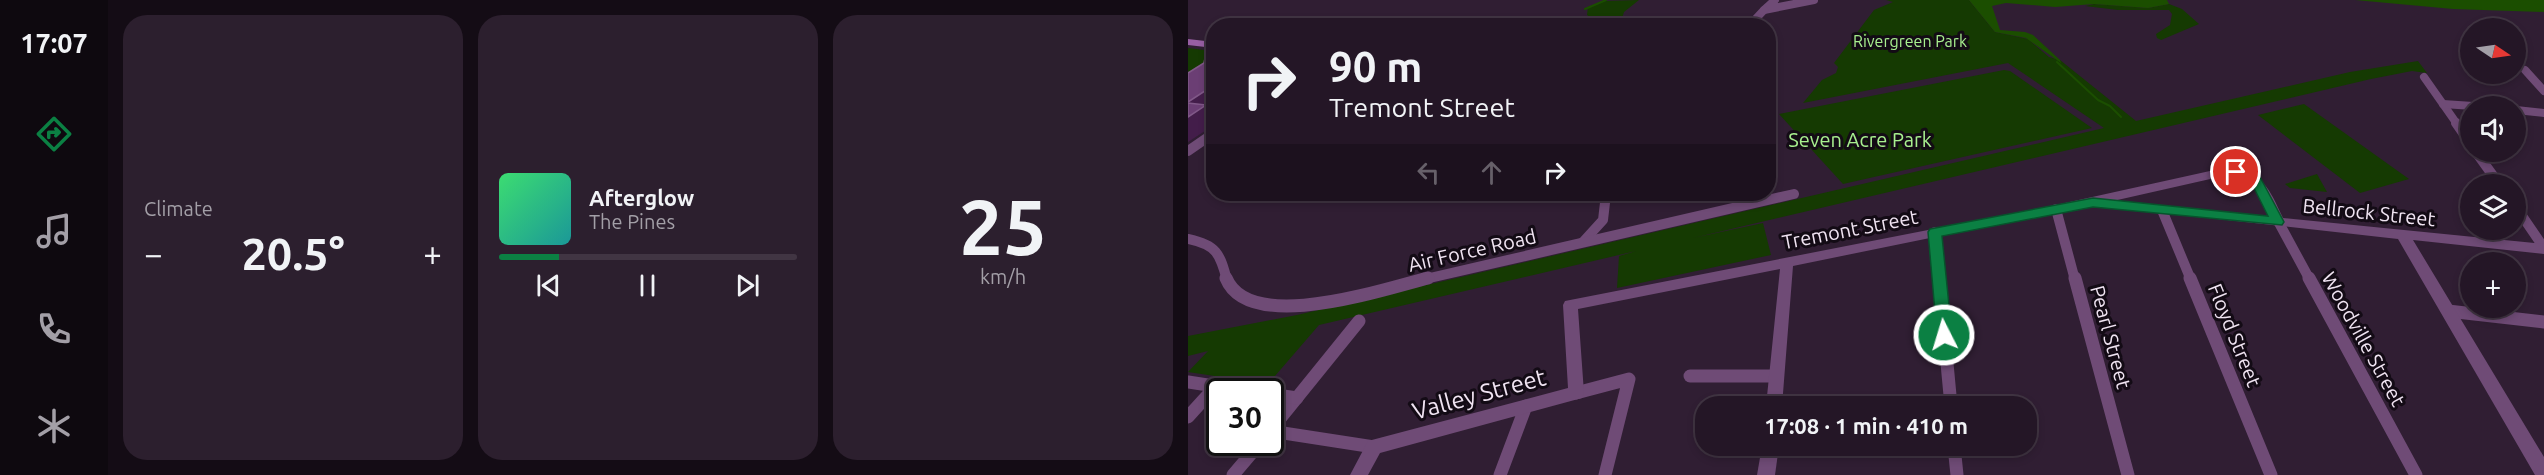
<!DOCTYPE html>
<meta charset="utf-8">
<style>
body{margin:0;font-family:Ubuntu,sans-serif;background:#2c1f2e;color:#f1f3f6;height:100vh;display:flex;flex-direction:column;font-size:22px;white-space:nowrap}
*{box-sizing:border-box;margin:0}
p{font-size:20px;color:#a39fa7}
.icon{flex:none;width:33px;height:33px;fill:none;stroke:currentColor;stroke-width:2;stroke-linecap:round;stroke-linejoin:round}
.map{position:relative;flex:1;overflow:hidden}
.side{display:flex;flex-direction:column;gap:15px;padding:15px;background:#140c15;width:1080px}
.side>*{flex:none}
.guide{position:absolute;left:18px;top:18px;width:570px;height:183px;border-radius:24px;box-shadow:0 3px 9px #0003,0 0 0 2px #413543;background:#241626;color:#f1f3f6;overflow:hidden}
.needle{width:39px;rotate:103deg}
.buttons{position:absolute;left:1272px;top:18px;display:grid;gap:12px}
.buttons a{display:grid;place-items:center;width:66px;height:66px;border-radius:50%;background:#241626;box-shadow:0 3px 9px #0003,0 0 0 2px #413543;font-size:30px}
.speed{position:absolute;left:18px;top:378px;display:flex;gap:12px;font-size:30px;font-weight:700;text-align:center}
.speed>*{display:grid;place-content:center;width:78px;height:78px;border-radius:50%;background:#241626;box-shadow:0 3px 9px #0003,0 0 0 2px #413543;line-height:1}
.speed .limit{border:3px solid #111;border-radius:9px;background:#fff;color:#111}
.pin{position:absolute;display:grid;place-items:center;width:51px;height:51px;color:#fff;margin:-26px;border:3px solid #fff;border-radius:50%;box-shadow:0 2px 6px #0007}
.me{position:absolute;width:66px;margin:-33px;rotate:355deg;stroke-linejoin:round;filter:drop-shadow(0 0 4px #0008)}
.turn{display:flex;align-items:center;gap:21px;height:126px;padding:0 24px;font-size:27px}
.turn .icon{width:78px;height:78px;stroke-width:2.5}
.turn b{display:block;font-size:42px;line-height:51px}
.lanes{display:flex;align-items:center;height:57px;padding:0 24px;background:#0003;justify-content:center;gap:30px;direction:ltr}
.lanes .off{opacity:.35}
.big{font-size:45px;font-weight:600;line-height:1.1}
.side .card{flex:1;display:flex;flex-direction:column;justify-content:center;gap:9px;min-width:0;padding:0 21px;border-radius:24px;background:#2c1f2e}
.side .dial{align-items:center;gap:0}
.dial b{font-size:78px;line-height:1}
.song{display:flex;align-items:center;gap:18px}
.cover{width:72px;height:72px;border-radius:9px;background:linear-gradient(135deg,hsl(140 70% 55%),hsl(180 70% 35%))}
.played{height:6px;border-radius:3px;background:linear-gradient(90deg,#0b8043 20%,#413543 20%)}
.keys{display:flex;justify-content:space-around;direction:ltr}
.heat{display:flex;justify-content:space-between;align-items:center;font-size:33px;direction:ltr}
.side .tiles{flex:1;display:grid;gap:15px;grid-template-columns:repeat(3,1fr)}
.trip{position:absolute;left:507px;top:396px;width:342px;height:60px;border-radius:24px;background:#241626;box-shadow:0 3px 9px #0003,0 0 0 2px #413543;font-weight:600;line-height:60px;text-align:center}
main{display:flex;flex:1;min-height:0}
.tab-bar{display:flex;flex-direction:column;width:108px;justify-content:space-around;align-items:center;background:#0e090f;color:#a39fa7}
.tab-bar .icon{width:42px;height:42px}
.tab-bar .on{color:#0b8043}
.tab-bar b{font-size:27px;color:#f1f3f6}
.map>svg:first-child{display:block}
.green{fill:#153a02}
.water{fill:#1b4e00}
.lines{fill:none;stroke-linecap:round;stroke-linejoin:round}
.stream{stroke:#1b4e00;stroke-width:2}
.minor-far2{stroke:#6f4b76;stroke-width:8}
.minor-far1{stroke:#6f4b76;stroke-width:10}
.minor{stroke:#6f4b76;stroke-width:13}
.tertiary{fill:#6f4b76;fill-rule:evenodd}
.secondary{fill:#985fa3;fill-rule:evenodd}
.shaded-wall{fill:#431d4a}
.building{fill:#6b3e74;stroke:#805888;stroke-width:1.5}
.route{fill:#0b8043;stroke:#07532c;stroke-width:1.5}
.labels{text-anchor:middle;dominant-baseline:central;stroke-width:6;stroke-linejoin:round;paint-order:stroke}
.far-park-label{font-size:16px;fill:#a8f08f;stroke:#130b15}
.park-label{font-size:20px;fill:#a8f08f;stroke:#130b15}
.street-label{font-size:20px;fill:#f0e4f2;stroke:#130b15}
.near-street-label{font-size:24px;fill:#f0e4f2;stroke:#130b15}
</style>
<main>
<nav class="tab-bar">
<b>17:07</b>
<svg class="icon on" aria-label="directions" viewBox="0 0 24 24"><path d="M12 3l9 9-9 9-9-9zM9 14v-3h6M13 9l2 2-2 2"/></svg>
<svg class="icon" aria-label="music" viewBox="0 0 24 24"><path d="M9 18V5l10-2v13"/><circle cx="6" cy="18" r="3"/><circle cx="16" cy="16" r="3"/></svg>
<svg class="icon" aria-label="phone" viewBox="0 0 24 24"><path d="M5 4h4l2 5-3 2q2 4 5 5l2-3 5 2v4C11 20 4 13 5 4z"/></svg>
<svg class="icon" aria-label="climate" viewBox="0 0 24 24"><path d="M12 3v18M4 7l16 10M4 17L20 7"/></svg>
</nav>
<section class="side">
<div class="tiles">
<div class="card"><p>Climate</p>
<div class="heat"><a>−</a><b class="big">20.5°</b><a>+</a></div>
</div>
<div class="card">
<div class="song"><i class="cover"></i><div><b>Afterglow</b><p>The Pines</p></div></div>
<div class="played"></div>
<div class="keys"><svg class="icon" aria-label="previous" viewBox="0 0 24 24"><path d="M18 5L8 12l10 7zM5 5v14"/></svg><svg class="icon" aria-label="pause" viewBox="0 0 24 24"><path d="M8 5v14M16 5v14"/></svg><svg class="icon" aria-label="next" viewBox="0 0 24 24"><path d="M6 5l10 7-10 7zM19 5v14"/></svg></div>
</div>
<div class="card dial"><b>25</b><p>km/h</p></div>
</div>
</section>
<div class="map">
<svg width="1356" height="475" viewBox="0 0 1356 475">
<rect width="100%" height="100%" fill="#301e33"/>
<g class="green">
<polygon points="451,0 436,12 432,25 414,25 399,15 400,7 416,1"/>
<polygon points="698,0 781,0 807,32 840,39 861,57 872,60 948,121 1162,72 1230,61 1239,73 1224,71 1183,79 505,238 575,223 583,255 429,288 431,256 448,251 131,325 80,384 0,372 20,351 0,356 0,336 109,315 916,128 820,63 615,103 634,80 648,73 650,67 646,63 686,10 705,2"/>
<polygon points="906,4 960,8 981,4 994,9 1011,24 973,40 969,38 968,34 982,25 984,14 981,10 930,10 897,6"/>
<polygon points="0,48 25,51 25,68 0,84"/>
<polygon points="816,70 822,71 904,128 655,184 591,114"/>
<polygon points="1116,104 1221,179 1172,193 1070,115"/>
<polygon points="1129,174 1139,192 1102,188 1097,184"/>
</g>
<g class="water">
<polygon points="781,0 979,0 981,4 960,8 906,4 867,7 818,3 804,6 812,30 837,32 845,35 872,60 873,63 838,38 807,32"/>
<polygon points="1167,0 1356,0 1356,12 1265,9"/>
</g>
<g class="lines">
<g class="stream">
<polyline points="397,9 418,0"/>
<polyline points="869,62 910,100 922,106 933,117"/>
</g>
<g class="minor-far2">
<polyline points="587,0 576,10 626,0"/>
<polyline points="561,26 576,10"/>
<polyline points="1337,70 1356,91"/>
<polyline points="1236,77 1269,124"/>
<polyline points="1255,104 1285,106"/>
<polyline points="1328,110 1356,113"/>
</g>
<g class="minor-far1">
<polyline points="1268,123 1282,143"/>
<polyline points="0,151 26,133"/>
<polyline points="1288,152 1311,184"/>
<polyline points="1328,207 1356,248"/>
<polyline points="868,209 887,280"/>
<polyline points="974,210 1003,280"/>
<polyline points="1090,221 1122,280"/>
<polyline points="747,232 751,280"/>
<path d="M 0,239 C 29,245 32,254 39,280"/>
<polyline points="395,242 415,220 418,194"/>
<polyline points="233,280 606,194"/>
</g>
<g class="minor">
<path d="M 38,278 C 61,335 196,289 240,278"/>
<polyline points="751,278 763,406"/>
<polyline points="887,278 940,475"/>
<polyline points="1002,278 1083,475"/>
<polyline points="1121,278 1228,475"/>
<polyline points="1260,311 1356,322"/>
<polyline points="171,321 82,431 186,447"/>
<polyline points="502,376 589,376"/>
<polyline points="0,382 65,392"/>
<polyline points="388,393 441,379 417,475"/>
<polyline points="82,394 109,398"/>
<polyline points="0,417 28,386"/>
<polyline points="766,446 769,475"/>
<polyline points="45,475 73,442"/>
<polyline points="312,475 338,406"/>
</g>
<g class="tertiary">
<path d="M 1040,167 C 1075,172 1081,188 1095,218 L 1356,244 L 1356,254 L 1225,240 L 1356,457 L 1356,475 L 1347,475 L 1210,239 L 903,205 L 605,266 L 594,406 L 578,406 L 592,269 L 390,309 L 396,393 L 394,398 L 192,453 L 180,475 L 162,475 L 180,441 L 380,388 L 375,305 L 377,301 L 868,205 ZM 1040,175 C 1065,179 1072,196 1081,216 L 925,201 Z"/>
<polygon points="574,446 591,446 587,475 569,475"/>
</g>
<polygon class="secondary" points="0,39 26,42 26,48 0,45"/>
</g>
<polygon class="shaded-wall" points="26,85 26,109 22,111 26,115 26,125 0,142 0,102"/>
<g class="building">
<polygon points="26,53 26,85 0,102 0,73 16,63 17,58"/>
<polygon points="0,103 18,105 0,117"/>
</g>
<polygon class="route" points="1048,168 1072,177 1096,222 1094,225 905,207 754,236 764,335 762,340 751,340 749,335 740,232 742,229 905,198 1080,216 1063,182 1044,174 1042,172 1044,169"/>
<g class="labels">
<g class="far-park-label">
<text x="722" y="41">Rivergreen Park</text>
</g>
<g class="park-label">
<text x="672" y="139">Seven Acre Park</text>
</g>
<g class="street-label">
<text transform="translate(1181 212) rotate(6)">Bellrock Street</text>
<text transform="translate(662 229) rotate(-11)">Tremont Street</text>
<text transform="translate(284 250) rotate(-13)">Air Force Road</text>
<text transform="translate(1047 335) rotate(68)">Floyd Street</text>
<text transform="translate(923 337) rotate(75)">Pearl Street</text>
<text transform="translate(1176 339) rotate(61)">Woodville Street</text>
</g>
<g class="near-street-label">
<text transform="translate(291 394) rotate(-15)">Valley Street</text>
</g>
</g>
</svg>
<div class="buttons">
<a><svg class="needle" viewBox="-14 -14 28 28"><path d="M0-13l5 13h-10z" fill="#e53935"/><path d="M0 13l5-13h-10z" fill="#a39fa7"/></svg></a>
<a><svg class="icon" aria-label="sound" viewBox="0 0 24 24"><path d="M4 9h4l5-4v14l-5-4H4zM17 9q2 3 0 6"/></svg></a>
<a><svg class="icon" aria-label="layers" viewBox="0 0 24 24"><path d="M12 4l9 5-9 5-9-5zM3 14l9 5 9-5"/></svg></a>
<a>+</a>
</div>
<div class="speed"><div class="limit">30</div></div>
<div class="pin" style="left:1048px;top:172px;background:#d93025"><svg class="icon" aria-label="arrive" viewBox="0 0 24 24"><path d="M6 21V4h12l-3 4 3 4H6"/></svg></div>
<svg class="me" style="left:756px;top:335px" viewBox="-20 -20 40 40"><circle r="17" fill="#0b8043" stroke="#fff" stroke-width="3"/><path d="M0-11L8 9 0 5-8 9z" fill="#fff"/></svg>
<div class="trip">17:08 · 1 min · 410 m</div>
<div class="guide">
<div class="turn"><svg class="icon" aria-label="right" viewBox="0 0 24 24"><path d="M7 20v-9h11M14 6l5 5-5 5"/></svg><div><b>90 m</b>Tremont Street</div></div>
<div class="lanes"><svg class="icon off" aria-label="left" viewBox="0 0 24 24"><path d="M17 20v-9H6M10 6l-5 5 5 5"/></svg><svg class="icon off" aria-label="ahead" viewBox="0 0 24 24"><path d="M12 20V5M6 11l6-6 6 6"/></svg><svg class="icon" aria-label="right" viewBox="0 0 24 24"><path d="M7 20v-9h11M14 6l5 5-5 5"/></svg></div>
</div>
</div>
</main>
